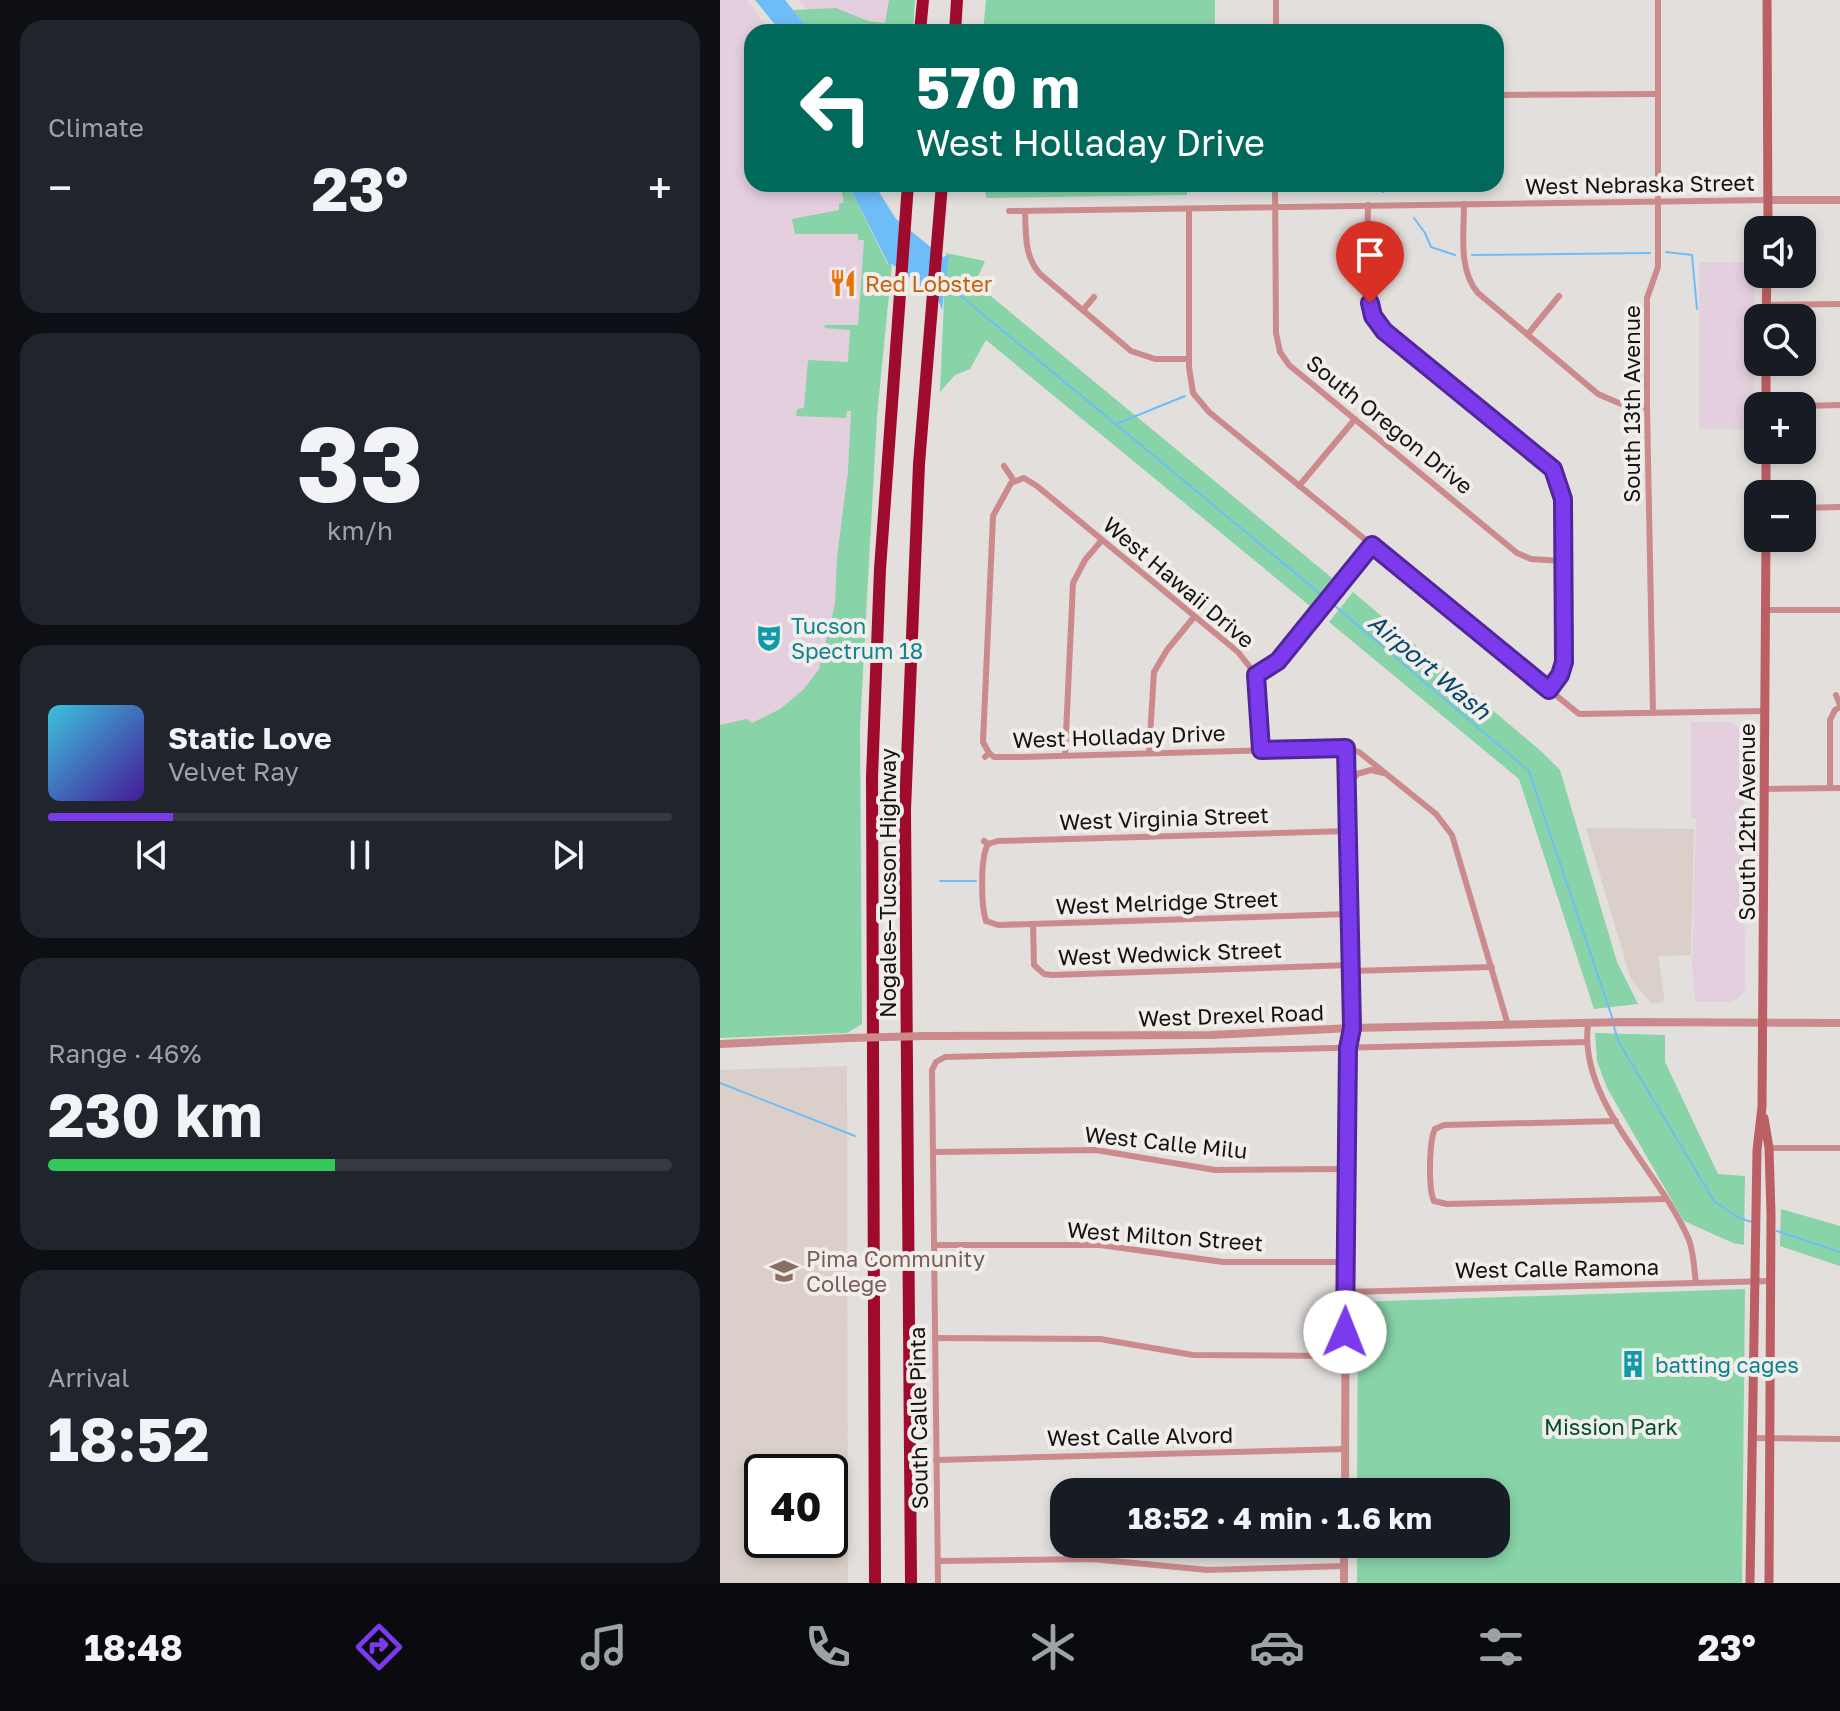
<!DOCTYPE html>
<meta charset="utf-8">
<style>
body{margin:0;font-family:"Golos Text",sans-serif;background:#20242c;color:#f1f3f6;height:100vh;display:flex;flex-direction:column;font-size:30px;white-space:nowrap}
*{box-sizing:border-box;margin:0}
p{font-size:26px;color:#9ea1a6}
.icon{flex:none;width:44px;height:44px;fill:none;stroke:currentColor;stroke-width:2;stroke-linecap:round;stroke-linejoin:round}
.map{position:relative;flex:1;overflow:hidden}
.details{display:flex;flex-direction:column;gap:20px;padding:20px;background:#0d0f14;width:720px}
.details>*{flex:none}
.guide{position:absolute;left:24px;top:24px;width:760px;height:168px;border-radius:24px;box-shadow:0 4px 12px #0003;background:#00695c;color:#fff;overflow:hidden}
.buttons{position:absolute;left:1024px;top:216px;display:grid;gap:16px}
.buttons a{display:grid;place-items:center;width:72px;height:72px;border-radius:16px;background:#171b24;box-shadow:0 4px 12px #0003;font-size:40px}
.speed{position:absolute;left:24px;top:1454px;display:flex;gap:16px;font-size:40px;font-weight:700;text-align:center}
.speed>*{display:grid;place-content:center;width:104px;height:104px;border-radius:50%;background:#171b24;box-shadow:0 4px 12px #0003;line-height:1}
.speed .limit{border:4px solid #111;border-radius:12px;background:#fff;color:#111}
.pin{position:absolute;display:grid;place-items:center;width:68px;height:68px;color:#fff;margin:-82px -34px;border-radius:50% 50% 50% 0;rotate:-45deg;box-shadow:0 0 8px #0007}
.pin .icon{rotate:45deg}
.me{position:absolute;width:88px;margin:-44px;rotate:1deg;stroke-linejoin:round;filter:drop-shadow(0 0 6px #0008)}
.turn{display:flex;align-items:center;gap:28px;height:168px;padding:0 40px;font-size:36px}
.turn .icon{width:104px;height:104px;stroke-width:2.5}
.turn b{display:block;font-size:56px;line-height:68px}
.big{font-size:60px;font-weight:700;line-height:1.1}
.details .card{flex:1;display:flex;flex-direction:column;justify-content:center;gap:12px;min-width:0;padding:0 28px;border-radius:24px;background:#20242c}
.details .dial{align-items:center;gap:0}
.dial b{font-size:104px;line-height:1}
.song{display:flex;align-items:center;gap:24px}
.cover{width:96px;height:96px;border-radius:12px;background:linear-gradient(135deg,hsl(190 70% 55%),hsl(260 70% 35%))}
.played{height:8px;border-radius:4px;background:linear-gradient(90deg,#7c3aed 20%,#363941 20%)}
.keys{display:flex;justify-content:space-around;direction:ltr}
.heat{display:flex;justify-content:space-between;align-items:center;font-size:44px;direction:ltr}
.charge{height:12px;border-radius:6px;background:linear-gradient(90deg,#34c759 46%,#363941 0)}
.trip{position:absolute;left:330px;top:1478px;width:460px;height:80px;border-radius:24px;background:#171b24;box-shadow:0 4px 12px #0003;font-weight:700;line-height:80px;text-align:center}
.dock{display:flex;height:128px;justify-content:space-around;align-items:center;background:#090b0e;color:#9ea1a6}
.dock .icon{width:56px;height:56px}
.dock .selected{color:#7c3aed}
.dock b{font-size:36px;color:#f1f3f6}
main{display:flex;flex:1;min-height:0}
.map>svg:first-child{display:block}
.commercial{fill:#e4cfde}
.built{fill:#dad0c9;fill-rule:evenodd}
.green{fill:#88d3a8}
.water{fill:#6fbdf7}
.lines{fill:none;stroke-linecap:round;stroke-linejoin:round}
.stream{stroke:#6fbdf7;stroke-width:2}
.minor{stroke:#cb8b8c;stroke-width:6}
.tertiary{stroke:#cb8b8c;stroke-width:8}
.secondary{stroke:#bb5f64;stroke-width:9}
.motorway{stroke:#9f0b2d;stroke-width:12}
.tertiary-bridge{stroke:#cb8b8c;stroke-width:8}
.route-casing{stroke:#51269a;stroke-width:20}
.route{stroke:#7c3aed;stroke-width:14}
.labels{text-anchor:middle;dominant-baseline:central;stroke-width:8;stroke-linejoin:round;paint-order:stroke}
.street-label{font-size:22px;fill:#141312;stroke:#f0edea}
.food-label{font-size:22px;fill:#c56008;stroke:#f0edea;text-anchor:start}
.culture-label{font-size:22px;fill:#0d838f;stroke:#f0edea;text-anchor:start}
.education-label{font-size:22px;fill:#785e54;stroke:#f0edea;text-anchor:start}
.park-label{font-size:22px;fill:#024e2f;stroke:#f0edea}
.water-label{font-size:24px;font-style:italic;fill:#06466b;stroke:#f0edea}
</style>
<main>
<section class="details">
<div class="card"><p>Climate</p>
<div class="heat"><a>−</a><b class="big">23°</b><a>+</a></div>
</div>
<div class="card dial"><b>33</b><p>km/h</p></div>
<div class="card">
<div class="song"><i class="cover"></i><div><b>Static Love</b><p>Velvet Ray</p></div></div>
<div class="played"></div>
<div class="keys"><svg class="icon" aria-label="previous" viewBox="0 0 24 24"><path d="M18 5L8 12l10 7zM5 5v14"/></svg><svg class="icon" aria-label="pause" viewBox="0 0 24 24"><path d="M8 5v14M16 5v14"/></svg><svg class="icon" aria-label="next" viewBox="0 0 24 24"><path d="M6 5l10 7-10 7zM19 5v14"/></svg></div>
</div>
<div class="card"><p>Range · 46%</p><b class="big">230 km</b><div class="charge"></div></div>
<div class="card"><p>Arrival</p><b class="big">18:52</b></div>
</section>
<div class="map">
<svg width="1120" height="1583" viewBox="0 0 1120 1583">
<rect width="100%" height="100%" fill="#e3dfdd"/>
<g class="commercial">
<polygon points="0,0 26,0 52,32 32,32 32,184 126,184 152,239 134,519 90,737 0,735"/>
<polygon points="79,0 172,0 170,32 95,18"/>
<polygon points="979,262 1035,262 1034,424 1029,429 979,429"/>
<polygon points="971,722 1011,722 1019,727 1024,738 1025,989 1020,997 1010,1002 975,1002 972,966 976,818 971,818"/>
</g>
<g class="built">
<polygon points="866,828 974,829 971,955 938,956 945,1001 932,1004 911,980"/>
<path d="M 127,1066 L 128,1583 L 0,1583 L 0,1070 ZM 42,1472 L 110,1472 L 110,1540 L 42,1540 Z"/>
</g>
<g class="green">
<polygon points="169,0 195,0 193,32 91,32 73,10 116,8 148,21 165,23"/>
<polygon points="266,0 495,0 495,32 263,32"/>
<polygon points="120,184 128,184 168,265 172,264 157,416 140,727 142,1024 127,1033 0,1038 0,725 27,719 32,723 60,709 83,690 99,669 115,604 117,557 128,471 131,411 127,411 126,418 76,416 77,409 84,408 88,360 128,362 130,330 105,328 104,325 138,325 144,240 138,240 138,234 75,234 72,219 119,210 119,204 124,202"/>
<polygon points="265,184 467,184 467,195 266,198"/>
<polygon points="226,253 265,261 255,283 612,578 590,606 266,340 250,369 235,375 220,392"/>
<polygon points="633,592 822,752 840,770 897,962 918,1004 874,1009 799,779 609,622"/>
<polygon points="875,1033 945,1035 945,1062 998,1174 1025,1176 1024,1245 1013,1243 964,1221 887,1088 877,1061"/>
<polygon points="1061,1209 1120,1226 1120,1266 1060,1246"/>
<polygon points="1025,1289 1022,1583 637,1583 637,1544 776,1544 776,1492 637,1492 638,1302"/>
</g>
<g class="water">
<polygon points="35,0 65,0 91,32 61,32"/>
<polygon points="128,184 154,184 176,219 223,257 229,255 222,310 219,302 172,264 169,265"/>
</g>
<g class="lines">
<g class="stream">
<polyline points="86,28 129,32"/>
<polyline points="649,184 663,192"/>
<polyline points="694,218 705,233 711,247 735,255"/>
<polyline points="946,252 972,255 977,309"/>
<polyline points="752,255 930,253"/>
<polyline points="224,282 621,611 809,771 893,1020"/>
<polyline points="396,424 465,396"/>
<polyline points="220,881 256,881"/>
<polyline points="894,1026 898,1041 994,1201 1019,1218 1032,1222"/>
<polyline points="0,1083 135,1136"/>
<polyline points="1057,1231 1120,1252"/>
</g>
<g class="minor">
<polyline points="556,0 556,32"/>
<polyline points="776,95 937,94"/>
<polyline points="555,184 556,333 560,352 569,365 797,553 811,559 842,561"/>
<path d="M 744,204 C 744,233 738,270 758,293 L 878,394 L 908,407 L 927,407"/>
<path d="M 648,205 C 648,239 641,295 658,324 L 833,469 L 843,499 L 844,662 L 840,675 L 829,690"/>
<polyline points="469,210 469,367 473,393 489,412 859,714 1045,711"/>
<polyline points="289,211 1048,200"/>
<path d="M 305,211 C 306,234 304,256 320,274 L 411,351 L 435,359 L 469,359"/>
<polyline points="1046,305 1120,304"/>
<polyline points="363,310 374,297"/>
<polyline points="808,334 839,296"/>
<polyline points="1079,406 1120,405"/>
<polyline points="284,466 294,481"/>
<polyline points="579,486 635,419"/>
<polyline points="1082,508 1120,507"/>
<polyline points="1045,610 1120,610"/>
<polyline points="536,675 558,661 652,545"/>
<polyline points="1116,695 1120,705"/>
<polyline points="933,713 927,407 927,298 938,267 938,0"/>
<polyline points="626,748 632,1028"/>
<polyline points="269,753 274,757 303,757 626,748 639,752 716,814 732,835 788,1025"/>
<polyline points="429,753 434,672 447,650 474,617"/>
<polyline points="345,755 353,583 365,560 382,540"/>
<polyline points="265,757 269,753 263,742 273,516 291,483 304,478 317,486 518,652 536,675 541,750"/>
<polyline points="628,788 637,774 651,770 664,773"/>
<polyline points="1110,788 1110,720 1115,710 1120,707"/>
<polyline points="1045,789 1120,788"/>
<polyline points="264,841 268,844 278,841 628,831"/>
<polyline points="266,921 278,925 630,914"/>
<path d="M 266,921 C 261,905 260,858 268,844"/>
<polyline points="313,924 314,965 324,974 332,975 631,965"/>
<polyline points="631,971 772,967"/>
<path d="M 868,1024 C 858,1102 941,1172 969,1240 C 974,1253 974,1270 976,1283"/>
<polyline points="715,1129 724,1125 896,1121"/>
<polyline points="1049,1148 1120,1148"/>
<polyline points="214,1152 376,1150 495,1170 626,1169"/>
<polyline points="714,1201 727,1204 946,1199"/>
<path d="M 714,1201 C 708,1189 709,1141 715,1129"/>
<polyline points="214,1245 380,1245 503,1262 626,1262"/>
<polyline points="626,1292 1050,1281"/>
<polyline points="215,1338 380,1339 473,1355 625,1356"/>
<polyline points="1032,1438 1120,1439"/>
<polyline points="216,1460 625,1449"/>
<polyline points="218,1561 372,1559 488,1570 624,1566"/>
<polyline points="218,1583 212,1070 216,1062 225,1057 866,1042"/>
</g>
<g class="tertiary">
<polyline points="1048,200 1120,200"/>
<polyline points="206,1036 491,1035 632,1028 905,1022 1120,1023"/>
<polyline points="0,1044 129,1038"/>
<polyline points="625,1492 626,1169 628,1048 632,1028"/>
<polyline points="624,1583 624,1544"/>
</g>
<g class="secondary">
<polyline points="1047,0 1048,230"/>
<polyline points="1046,318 1047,274"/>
<polyline points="1046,406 1046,362"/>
<polyline points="1046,494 1046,450"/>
<polyline points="1044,1118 1049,1148 1051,1214 1049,1583"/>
<polyline points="1030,1583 1037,1150 1042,1107 1046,538"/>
</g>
<g class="motorway">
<polyline points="200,32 203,0"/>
<polyline points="235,32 237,0"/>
<polyline points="155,1583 152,777 160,569 188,184"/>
<polyline points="191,1583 185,810 199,464 222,184"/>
</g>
<polyline class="tertiary-bridge" points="129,1038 206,1036"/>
</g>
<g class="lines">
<g class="route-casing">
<polyline id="route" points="625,1332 628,1048 632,1028 626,748 541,750 536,675 558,661 652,545 829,690 840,675 844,662 843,499 833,469 664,331 653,316 650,303"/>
</g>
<use href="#route" class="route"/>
</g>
<defs>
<g id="restaurant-bare" transform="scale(2.16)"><path d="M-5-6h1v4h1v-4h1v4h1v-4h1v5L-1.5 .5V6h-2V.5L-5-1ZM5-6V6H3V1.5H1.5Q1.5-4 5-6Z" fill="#e8710a" stroke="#f0edea" stroke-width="2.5" paint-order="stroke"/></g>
<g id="theatre-bare" transform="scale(2.16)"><path d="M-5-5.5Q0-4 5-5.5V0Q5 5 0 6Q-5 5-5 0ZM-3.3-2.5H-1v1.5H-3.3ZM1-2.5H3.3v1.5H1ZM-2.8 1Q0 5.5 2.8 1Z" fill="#0f9aa8" stroke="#f0edea" stroke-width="2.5" paint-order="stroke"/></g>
<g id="university-bare" transform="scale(2.16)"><path d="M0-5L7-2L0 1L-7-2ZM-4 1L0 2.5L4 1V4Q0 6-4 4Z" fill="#8d6e63" stroke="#f0edea" stroke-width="2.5" paint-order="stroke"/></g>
<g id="building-bare" transform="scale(2.16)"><path d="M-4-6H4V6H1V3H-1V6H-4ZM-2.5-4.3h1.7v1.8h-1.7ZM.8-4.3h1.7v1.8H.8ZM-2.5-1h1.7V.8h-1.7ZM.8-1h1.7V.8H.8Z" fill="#0f9aa8" stroke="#f0edea" stroke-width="2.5" paint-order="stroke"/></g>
</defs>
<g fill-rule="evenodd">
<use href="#restaurant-bare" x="123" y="283"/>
<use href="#theatre-bare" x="49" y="638"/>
<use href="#university-bare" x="64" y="1271"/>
<use href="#building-bare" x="913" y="1364"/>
</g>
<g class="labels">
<g class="street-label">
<text transform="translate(920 184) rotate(-1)">West Nebraska Street</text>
<text transform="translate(911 404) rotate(-90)">South 13th Avenue</text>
<text transform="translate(670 424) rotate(39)">South Oregon Drive</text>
<text transform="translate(459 582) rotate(40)">West Hawaii Drive</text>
<text transform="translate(399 736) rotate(-2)">West Holladay Drive</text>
<text transform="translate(444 818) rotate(-2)">West Virginia Street</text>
<text transform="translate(1026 822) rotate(-90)">South 12th Avenue</text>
<text transform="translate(167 883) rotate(-90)">Nogales–Tucson Highway</text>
<text transform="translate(447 902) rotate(-2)">West Melridge Street</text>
<text transform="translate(450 953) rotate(-2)">West Wedwick Street</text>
<text transform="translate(511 1015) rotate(-2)">West Drexel Road</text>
<text transform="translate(446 1142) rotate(6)">West Calle Milu</text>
<text transform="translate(445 1236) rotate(4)">West Milton Street</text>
<text transform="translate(837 1268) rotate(-1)">West Calle Ramona</text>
<text transform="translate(198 1418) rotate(-91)">South Calle Pinta</text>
<text transform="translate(420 1436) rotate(-1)">West Calle Alvord</text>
</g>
<g class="food-label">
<text x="145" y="283">Red Lobster</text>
</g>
<g class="culture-label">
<text x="71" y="625">Tucson<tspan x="71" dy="25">Spectrum 18</tspan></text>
<text x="935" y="1364">batting cages</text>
</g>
<g class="education-label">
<text x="86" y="1258">Pima Community<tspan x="86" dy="25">College</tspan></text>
</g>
<g class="park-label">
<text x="891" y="1426">Mission Park</text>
</g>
<g class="water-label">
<text transform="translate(710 666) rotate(40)">Airport Wash</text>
</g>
</g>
</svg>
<div class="buttons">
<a><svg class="icon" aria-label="sound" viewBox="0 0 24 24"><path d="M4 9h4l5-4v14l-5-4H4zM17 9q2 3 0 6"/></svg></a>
<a><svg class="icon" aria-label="search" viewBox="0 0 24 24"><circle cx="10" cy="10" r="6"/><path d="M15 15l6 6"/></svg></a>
<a>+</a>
<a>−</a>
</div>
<div class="speed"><div class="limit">40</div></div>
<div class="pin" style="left:650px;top:303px;background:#d93025"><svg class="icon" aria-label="arrive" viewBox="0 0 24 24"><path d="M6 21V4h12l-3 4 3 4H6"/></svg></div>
<svg class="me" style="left:625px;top:1332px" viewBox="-20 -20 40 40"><circle r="19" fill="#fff"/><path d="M0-13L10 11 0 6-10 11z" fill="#7c3aed"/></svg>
<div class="trip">18:52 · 4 min · 1.6 km</div>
<div class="guide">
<div class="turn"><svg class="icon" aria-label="left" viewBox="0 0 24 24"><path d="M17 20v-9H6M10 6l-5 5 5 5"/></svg><div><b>570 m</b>West Holladay Drive</div></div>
</div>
</div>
</main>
<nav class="dock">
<b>18:48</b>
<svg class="icon selected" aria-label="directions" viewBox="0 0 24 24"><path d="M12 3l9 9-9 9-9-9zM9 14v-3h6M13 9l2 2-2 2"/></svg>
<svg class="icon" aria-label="music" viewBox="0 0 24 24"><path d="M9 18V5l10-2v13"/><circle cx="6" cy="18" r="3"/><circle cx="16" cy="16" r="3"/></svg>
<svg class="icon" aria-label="phone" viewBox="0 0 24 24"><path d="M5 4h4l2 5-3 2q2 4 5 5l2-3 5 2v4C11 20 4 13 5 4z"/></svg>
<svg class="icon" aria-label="climate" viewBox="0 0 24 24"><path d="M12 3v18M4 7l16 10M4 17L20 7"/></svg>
<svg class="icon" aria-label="car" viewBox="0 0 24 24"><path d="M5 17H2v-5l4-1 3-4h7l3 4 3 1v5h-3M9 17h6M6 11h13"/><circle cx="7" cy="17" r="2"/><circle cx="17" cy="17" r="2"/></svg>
<svg class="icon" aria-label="filters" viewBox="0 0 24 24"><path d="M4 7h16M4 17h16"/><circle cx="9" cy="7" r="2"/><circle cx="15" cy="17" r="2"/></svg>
<b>23°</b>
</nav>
